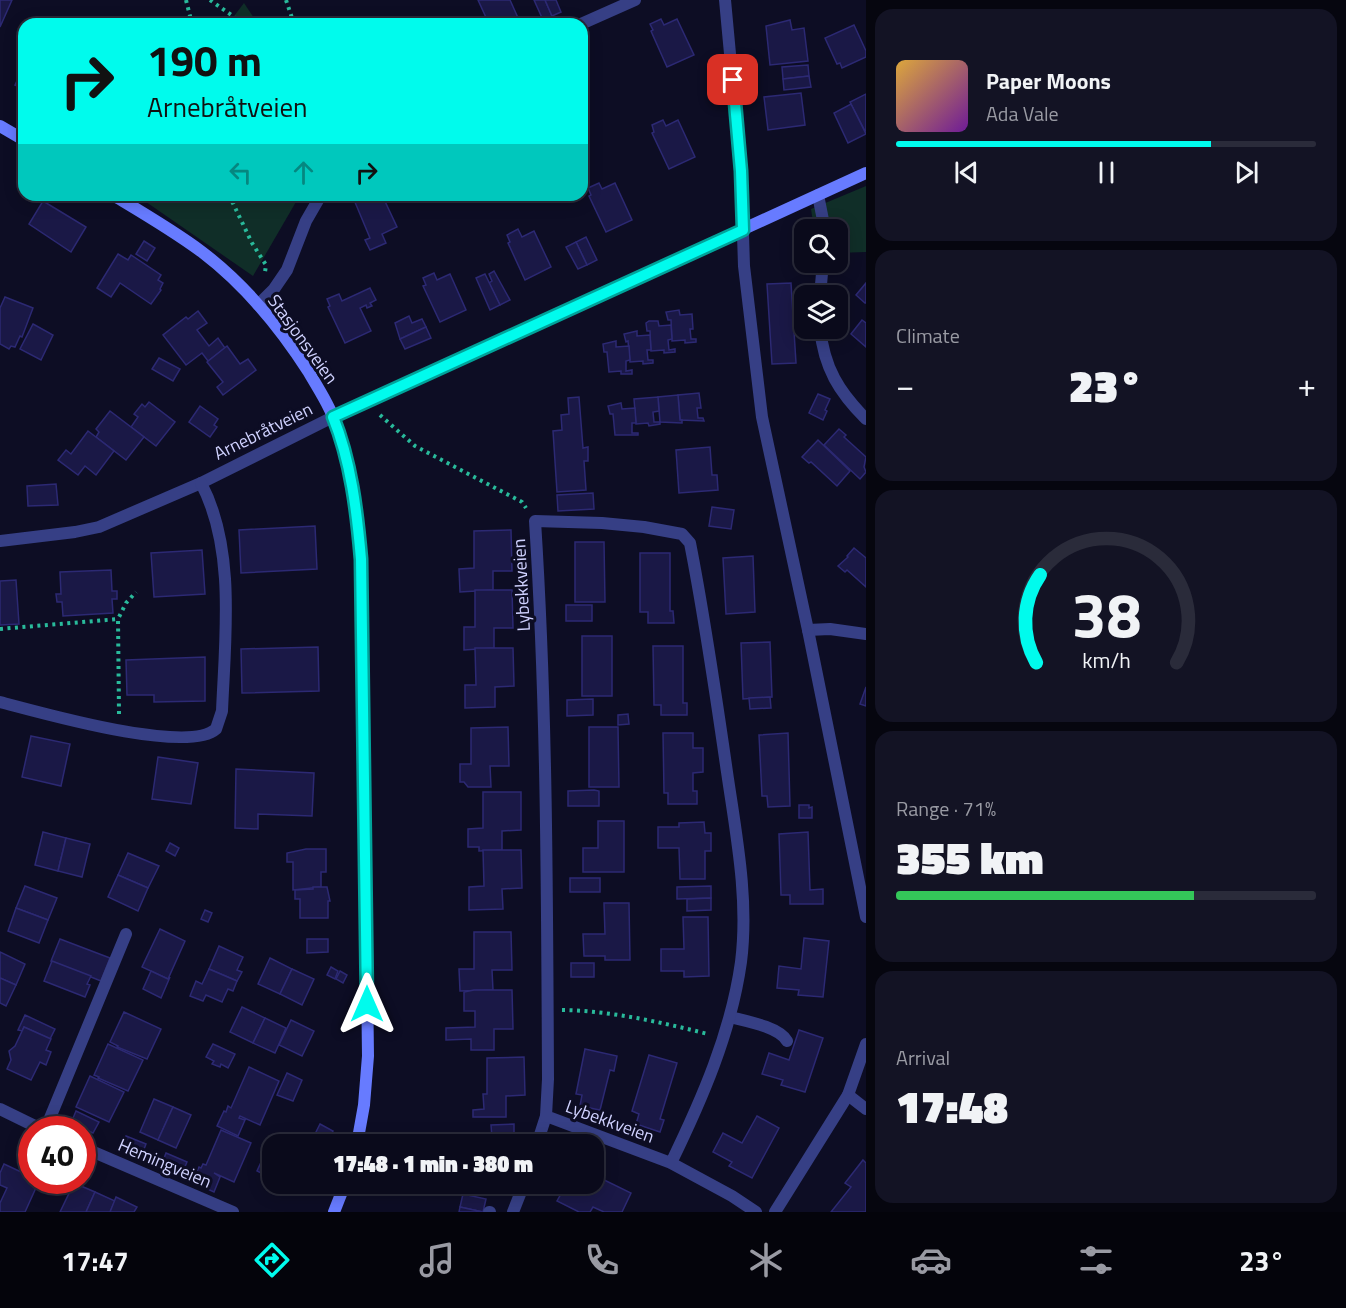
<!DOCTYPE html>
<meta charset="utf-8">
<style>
body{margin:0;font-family:"Titillium Web",sans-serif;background:#131324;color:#f1f3f6;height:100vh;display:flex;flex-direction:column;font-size:22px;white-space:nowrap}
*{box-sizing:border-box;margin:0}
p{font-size:20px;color:#999aa3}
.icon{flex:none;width:33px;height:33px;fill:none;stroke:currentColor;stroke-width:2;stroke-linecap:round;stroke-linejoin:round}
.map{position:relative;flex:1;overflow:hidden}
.drawer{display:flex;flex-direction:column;gap:9px;padding:9px;background:#06060f;width:480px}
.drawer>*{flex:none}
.hud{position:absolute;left:18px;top:18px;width:570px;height:183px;border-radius:18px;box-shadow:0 3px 15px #0003,0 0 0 2px #2a2b3a;background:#00fbed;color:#111;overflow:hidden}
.buttons{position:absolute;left:794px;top:219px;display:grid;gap:12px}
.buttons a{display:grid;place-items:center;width:54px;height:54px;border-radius:12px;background:#0a0a1b;box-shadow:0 3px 15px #0003,0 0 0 2px #2a2b3a;font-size:30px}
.speed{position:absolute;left:18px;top:1116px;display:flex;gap:12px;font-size:30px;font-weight:700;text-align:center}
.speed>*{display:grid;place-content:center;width:78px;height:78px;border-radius:50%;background:#0a0a1b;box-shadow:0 3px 15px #0003,0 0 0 2px #2a2b3a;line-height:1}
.speed .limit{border:9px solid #d22;background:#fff;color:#111}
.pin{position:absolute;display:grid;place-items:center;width:51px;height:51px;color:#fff;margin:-26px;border-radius:12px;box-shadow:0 3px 9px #0006}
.me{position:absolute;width:66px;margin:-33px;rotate:0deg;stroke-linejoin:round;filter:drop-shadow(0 0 4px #0008)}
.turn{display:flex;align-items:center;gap:21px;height:126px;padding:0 30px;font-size:27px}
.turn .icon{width:78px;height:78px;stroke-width:2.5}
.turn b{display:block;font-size:42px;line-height:51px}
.lanes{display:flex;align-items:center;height:57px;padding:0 30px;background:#0003;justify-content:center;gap:30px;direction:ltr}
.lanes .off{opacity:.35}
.big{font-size:45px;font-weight:800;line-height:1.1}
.drawer .card{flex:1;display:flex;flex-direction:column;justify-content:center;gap:9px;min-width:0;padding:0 21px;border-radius:18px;background:#131324}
.drawer .dial{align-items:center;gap:0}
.dial svg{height:156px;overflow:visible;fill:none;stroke:#2a2b3a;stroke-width:7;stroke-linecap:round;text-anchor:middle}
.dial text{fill:#f1f3f6;stroke:none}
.song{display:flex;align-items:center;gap:18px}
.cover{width:72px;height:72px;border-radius:9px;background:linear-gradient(135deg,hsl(40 70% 55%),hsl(280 70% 35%))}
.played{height:6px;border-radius:3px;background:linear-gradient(90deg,#00fbed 75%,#2a2b3a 75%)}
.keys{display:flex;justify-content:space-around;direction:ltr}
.heat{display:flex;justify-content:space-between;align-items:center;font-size:33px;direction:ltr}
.charge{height:9px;border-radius:4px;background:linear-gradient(90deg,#34c759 71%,#2a2b3a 0)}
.trip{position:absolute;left:262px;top:1134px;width:342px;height:60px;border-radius:18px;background:#0a0a1b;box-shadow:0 3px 15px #0003,0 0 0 2px #2a2b3a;font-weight:800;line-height:60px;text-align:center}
.tabs{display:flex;height:96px;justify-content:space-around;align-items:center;background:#04040b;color:#999aa3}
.tabs .icon{width:42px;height:42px}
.tabs .selected{color:#00fbed}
.tabs b{font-size:27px;color:#f1f3f6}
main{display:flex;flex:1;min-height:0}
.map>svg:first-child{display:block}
.green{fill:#102e28}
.building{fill:#1a1846;stroke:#2c2973;stroke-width:1.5}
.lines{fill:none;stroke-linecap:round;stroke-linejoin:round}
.path{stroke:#29ba9b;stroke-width:4;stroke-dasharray:3 4.5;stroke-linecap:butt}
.lane{stroke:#363f85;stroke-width:12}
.street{stroke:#363f85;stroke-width:12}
.secondary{stroke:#677bff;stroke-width:12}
.route-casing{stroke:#00a39a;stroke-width:15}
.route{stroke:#00fbed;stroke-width:10}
.labels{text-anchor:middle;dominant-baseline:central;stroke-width:6;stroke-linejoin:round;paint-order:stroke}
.street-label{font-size:18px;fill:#d0d2ff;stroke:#0d0d24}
</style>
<main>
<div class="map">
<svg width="866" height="1212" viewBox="0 0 866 1212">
<rect width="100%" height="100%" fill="#0d0d24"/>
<g class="green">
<polygon points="244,3 258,24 228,24"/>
<polygon points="866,186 866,252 837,253 837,230 814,229 811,209"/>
<polygon points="136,195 300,195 253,276"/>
</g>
<g class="building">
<polygon points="0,0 12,0 0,27"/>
<polygon points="478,0 510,0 519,20 510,24 489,24"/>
<polygon points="534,0 545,0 552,16 543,20"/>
<polygon points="545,0 556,0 561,12 552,16"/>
<polygon points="661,19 664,25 677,19 694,55 667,67 651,31 653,30 650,24"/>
<polygon points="790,20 792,30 804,28 808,61 770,65 766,26"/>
<polygon points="854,25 866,51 866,57 842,68 840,63 837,64 825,38"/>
<polygon points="24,65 24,89 15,85"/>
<polygon points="808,65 809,76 783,79 782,67"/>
<polygon points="809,76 811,87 784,90 783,79"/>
<polygon points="801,93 805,125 768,130 764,97"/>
<polygon points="866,94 866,131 865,131 850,102"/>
<polygon points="851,104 866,134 848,143 834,113"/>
<polygon points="663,120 666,126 678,120 695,157 669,169 652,133 654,132 652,125"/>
<polygon points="599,183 602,189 615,183 632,220 606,232 589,196 591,195 588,188"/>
<polygon points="352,195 382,195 397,227 382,234 386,243 370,250 365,240 370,238"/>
<polygon points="43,201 86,227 71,252 29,224"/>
<polygon points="518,229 522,237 534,231 551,267 525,280 508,243 510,242 507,235"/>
<polygon points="586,237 597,260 587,265 576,242"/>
<polygon points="144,241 155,248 147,261 136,254"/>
<polygon points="576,242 587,265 578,269 566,247"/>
<polygon points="118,254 128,260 131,255 161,275 158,280 163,283 160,289 161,290 151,304 120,283 111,297 97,288"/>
<polygon points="494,271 510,300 500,305 489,283 492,281 489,274"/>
<polygon points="434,273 437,280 450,274 466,310 440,322 423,286 426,285 423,278"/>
<polygon points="485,274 500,305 490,310 476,278"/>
<polygon points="791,283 796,363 772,364 767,284"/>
<polygon points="866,283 866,303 865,303 856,295"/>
<polygon points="370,288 376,300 370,303 372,306 367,308 366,305 360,308 371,331 345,343 328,307 330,306 327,299 339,294 342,301"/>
<polygon points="5,297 33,308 22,337 20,336 15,347 11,346 9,349 0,344 0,308"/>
<polygon points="679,310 680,315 692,314 693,329 690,329 691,339 696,339 696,342 685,343 685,340 672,341 671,320 668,320 666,312"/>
<polygon points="198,311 207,323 197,330 209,346 218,338 225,348 208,361 202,353 186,365 163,335 186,317 188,319"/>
<polygon points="409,316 412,323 422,319 426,327 400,339 395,323"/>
<polygon points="862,320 866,323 866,347 851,334"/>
<polygon points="649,321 658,321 659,326 671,325 672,339 668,340 669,350 675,349 675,352 664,353 664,350 651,351 650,331 647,331 646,323"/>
<polygon points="33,324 53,335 41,360 20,349"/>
<polygon points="426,327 431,338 405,349 400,339"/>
<polygon points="637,331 637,336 650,335 651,350 647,350 648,360 653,360 653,363 643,364 643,361 630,362 628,341 626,342 624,334"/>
<polygon points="616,341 616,347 629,346 630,360 626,361 626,371 632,370 632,374 621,374 621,371 609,372 607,352 604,352 603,344"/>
<polygon points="227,346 240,364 248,359 256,370 223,395 217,387 223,382 207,362"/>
<polygon points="159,358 180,369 173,381 152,369"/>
<polygon points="699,393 701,408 697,408 698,418 703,418 704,421 680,420 678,395"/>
<polygon points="818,394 830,399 825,410 827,411 823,420 809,413"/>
<polygon points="678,395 680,420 682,420 682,423 660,422 658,397"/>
<polygon points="579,397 583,448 588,447 588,461 584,461 586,490 557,492 553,431 562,430 561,415 569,414 568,398"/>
<polygon points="658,397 659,411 653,412 654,422 660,422 660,424 649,426 648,423 636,424 634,399"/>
<polygon points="149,402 175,422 156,446 131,427 138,417 134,414 142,404 145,407"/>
<polygon points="621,403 622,409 635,408 636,423 632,423 632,433 638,433 638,435 615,435 613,414 610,414 608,406"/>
<polygon points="200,406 218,419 214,425 217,427 210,437 189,422"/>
<polygon points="110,411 144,437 126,460 96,437 99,432 96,429"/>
<polygon points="839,429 846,435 844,437 866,457 864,467 866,472 860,479 824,445"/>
<polygon points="88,431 114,451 96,475 85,466 78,475 58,460 66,450 71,454"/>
<polygon points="818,440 850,471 837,486 811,462 809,463 802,457"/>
<polygon points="710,447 712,475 717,475 718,490 679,493 676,450"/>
<polygon points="56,484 58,505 28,506 27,486"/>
<polygon points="593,493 594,509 558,511 557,495"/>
<polygon points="712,507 734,510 731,529 709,526"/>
<polygon points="315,526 317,569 241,573 239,530"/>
<polygon points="511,530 512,571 493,571 493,590 460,592 459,569 474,568 474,531"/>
<polygon points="575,542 604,542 605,602 575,602"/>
<polygon points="854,548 866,558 866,587 847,570 845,572 838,566 848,557 847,556"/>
<polygon points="202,550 205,594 154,597 151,553"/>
<polygon points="640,553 670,553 670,611 673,611 674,623 648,623 648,612 640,612"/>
<polygon points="753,556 755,612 726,614 723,558"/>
<polygon points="111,570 112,591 117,591 117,599 112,599 113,613 63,616 62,602 57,602 56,594 61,594 60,572"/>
<polygon points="16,580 19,624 0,625 0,581"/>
<polygon points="475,590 512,590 513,628 494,628 494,648 464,650 464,627 475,627"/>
<rect x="566" y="605" width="26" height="16"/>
<rect x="582" y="636" width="30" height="60"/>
<polygon points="770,642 772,697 743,699 741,643"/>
<polygon points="653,646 683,646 683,703 687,703 687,715 661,715 661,705 654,705"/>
<polygon points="318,647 319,691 242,693 241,649"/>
<polygon points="475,648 513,648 514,686 495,687 495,707 465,708 465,685 476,685"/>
<polygon points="205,657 205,701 154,702 154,695 127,695 126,660"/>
<polygon points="866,687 866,706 860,704"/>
<polygon points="770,697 771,708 750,709 749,698"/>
<polygon points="593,699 593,715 567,716 567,700"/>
<polygon points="628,714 629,724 618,725 618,715"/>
<polygon points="508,727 509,766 490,766 491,787 468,787 464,782 460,782 460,764 471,764 471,728"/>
<polygon points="589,727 618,727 619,787 589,787"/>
<polygon points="663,733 693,733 693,748 703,748 703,772 693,773 693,791 697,791 697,804 668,804 668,793 664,793"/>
<polygon points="788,733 790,806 768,807 767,796 762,796 759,735"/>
<polygon points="31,736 70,744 61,786 22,777"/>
<polygon points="158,757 198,763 191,804 152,799"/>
<polygon points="236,769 314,773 312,816 258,814 258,829 235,828"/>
<polygon points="594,790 599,791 599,806 568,806 568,791"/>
<polygon points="483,792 521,792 521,830 502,831 502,850 479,851 479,847 468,847 468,829 483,828"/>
<polygon points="799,805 809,805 809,808 812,807 812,818 799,818"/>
<polygon points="598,821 624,821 624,872 583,872 583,848 598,848"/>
<polygon points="704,822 705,833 711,833 711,851 705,851 705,879 680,879 679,848 658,848 658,827 679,827 679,823"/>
<polygon points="43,832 66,838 58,871 35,865"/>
<polygon points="808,832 810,890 823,889 823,904 790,904 790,895 781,895 779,834"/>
<polygon points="66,838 90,844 82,877 58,871"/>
<polygon points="170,843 179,848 175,856 166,851"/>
<polygon points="306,849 326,849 326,872 321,872 321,887 293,890 293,862 287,862 287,853"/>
<polygon points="483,850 521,850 522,888 502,889 503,909 469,910 469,887 484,886"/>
<polygon points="128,853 159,866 148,888 118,875"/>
<polygon points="118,875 148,888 138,911 108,897"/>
<rect x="570" y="878" width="30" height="14"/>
<polygon points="25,886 57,898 48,920 16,908"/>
<polygon points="711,886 711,898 677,899 677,887"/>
<polygon points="313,887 327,887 330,901 328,901 328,918 300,918 300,899 295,899 295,890 313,889"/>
<polygon points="711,898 711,910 687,911 687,899"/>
<polygon points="604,903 629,903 630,960 605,960 605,956 584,956 583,934 605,934"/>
<polygon points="16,908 48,920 39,943 8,931"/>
<polygon points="205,910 212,913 208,922 201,919"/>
<polygon points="683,917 708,917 709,976 684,977 684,971 661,971 661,949 684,949"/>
<polygon points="160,929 185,941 168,979 142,967"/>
<polygon points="474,932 511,932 512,970 492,970 493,990 460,991 459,969 474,969"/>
<polygon points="804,938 829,941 823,997 798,995 799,990 777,988 779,966 801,969"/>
<polygon points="60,939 110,958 101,981 51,961"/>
<polygon points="307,939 328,939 328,952 307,953"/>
<polygon points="219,946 243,957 237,970 242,972 237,981 209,969"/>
<polygon points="0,952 25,964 16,985 0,978"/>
<polygon points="270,958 292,969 280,994 258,984"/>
<polygon points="52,961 91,976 87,984 90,985 85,997 44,981"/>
<rect x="571" y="963" width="23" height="14"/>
<polygon points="331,967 338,971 335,979 327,975"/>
<polygon points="209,969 237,981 233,991 228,989 222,1002 206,995 203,1001 190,996 196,981 202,984"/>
<polygon points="292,969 314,979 302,1005 280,994"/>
<polygon points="151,971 168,979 170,977 161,998 143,989"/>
<polygon points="340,971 347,975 343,983 336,979"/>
<polygon points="0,978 16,985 6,1006 0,1003"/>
<polygon points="474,990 512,990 513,1029 494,1029 494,1050 471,1050 471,1039 446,1040 446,1028 475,1027 475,1011 464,1011 464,992"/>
<polygon points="242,1007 265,1018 253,1043 230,1032"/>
<polygon points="124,1012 161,1029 147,1059 117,1047 118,1046 110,1042"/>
<polygon points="25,1015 55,1029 50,1039 24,1027 22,1031 18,1030"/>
<polygon points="265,1018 286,1028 275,1053 253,1043"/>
<polygon points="291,1020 314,1031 302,1056 279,1045"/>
<polygon points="24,1027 51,1039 46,1050 51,1052 46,1065 40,1062 31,1080 7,1069 11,1060 9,1051 15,1046"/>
<polygon points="799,1030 823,1038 805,1092 781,1085 783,1080 762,1074 769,1053 789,1060"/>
<polygon points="108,1044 143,1060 128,1091 98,1078 99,1077 94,1075"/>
<polygon points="213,1044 235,1054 228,1068 221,1064 220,1067 212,1064 214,1061 206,1057"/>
<polygon points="585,1049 617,1056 614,1071 610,1070 600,1110 580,1106 582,1095 576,1094"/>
<polygon points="649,1055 677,1063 660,1119 664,1120 660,1132 636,1124 639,1114 632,1111"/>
<polygon points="524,1057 525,1095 506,1096 506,1117 473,1117 473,1110 484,1109 483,1094 487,1094 487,1058"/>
<polygon points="249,1067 279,1081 260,1125 240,1116 239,1118 245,1120 238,1136 217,1126 224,1111 226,1112 228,1106 231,1108"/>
<polygon points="287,1073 302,1080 293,1101 277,1095"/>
<polygon points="90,1076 124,1092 109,1122 76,1107"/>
<polygon points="154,1099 173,1107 158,1140 140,1132"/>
<polygon points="173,1107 191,1115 176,1148 158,1140"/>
<polygon points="76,1111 99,1122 93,1133 71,1123"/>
<polygon points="757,1116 779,1128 752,1178 729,1166 732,1162 713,1152 723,1133 742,1143"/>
<polygon points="320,1124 333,1131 326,1144 310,1144"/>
<polygon points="514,1124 514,1137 492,1138 491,1125"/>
<polygon points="221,1130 251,1143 234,1182 214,1173 220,1177 214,1192 192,1182 199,1167 201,1168 203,1164 206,1165"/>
<polygon points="126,1136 146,1144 141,1157 121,1148"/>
<polygon points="463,1137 492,1144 461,1144"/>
<polygon points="166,1153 187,1162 182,1174 161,1166"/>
<polygon points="264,1156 271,1161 273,1160 273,1179 257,1171"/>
<polygon points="863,1160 866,1163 866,1212 831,1212 851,1187 845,1183"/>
<polygon points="4,1164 32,1177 32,1180 39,1181 25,1212 0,1212 0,1203 7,1188 0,1185 0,1173"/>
<polygon points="594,1175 631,1193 622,1212 604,1212 593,1207 590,1212 579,1212 557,1201 562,1192 549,1186 550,1184 594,1184"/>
<polygon points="74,1183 95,1192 86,1212 60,1212"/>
<polygon points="452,1184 483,1184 480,1195 451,1189"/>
<polygon points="95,1192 115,1201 110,1212 86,1212"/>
<polygon points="463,1194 486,1199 483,1212 460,1207"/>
<polygon points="116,1197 137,1207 134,1212 110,1212"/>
<polygon points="460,1207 483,1212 459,1212"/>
</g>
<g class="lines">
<g class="path">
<polyline points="186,0 192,24"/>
<polyline points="210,0 244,24"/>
<polyline points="286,0 294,24"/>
<polyline points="229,195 252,243 266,265 265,272"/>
<polyline points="380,415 415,446 522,502 526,508"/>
<polyline points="0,629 118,619"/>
<polyline points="119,714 118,619 126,603 136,592"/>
<path d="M 562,1010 C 612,1011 660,1022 708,1034"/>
</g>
<g class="lane">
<polyline points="808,630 830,629 866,634"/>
<path d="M 730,1017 C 746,1021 779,1027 787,1041"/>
<polyline points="848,1095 866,1109"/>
<polyline points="45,1130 126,934"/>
<polyline points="537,1144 546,1116"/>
<polyline points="489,1212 490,1212"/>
<polyline points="513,1212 524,1184"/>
</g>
<g class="street">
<polyline points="725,0 741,172 744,266 762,417 808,630 866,917"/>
<polyline points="581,24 635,0"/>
<polyline points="818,195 825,230"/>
<polyline points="820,296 823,262"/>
<polyline points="258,305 274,289 287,270 306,221 321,195"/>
<path d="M 820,328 C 824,368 839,392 866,419"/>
<polyline points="0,541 75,532 99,527 201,483 333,417"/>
<path d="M 0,702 C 39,712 187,755 216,729 L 222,711 C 225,638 236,549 201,483"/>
<polyline points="0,1109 43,1130"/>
<polyline points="82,1147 233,1212"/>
<path d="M 671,1163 C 702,1099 731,1033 741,962 C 749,899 736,834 727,772 C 716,696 705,619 690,543 L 682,534 L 644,527 L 602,523 L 535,521 C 547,707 547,893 548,1079 L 546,1116 L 671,1163 L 732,1196 L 756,1212"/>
<polyline points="775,1212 848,1095 866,1044"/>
</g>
<g class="secondary">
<polyline points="0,126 24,140"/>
<path d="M 113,195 C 143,213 174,231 202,252 C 244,284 279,326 308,371 C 320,391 332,410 339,432 C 355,481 360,535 362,586 L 368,1056 L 364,1105 L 357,1144"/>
<polyline points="333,417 866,173"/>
<polyline points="334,1212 345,1184"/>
</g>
</g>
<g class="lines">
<g class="route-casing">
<path id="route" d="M 367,1004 L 361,559 C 357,512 351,461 333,417 L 743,230 L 741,171 L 733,80"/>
</g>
<use href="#route" class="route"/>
</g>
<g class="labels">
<g class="street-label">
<text transform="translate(303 339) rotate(54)">Stasjonsveien</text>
<text transform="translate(263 431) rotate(-26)">Arnebråtveien</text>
<text transform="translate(521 585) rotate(-93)">Lybekkveien</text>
<text transform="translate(610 1121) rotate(20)">Lybekkveien</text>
<text transform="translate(165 1163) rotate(23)">Hemingveien</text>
</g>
</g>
</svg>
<div class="buttons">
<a><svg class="icon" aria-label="search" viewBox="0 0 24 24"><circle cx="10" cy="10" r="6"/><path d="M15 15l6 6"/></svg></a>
<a><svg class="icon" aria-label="layers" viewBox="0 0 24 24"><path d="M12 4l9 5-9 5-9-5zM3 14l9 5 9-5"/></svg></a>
</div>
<div class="speed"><div class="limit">40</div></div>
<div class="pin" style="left:733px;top:80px;background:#d93025"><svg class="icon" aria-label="arrive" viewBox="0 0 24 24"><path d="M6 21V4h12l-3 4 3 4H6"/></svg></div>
<svg class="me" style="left:367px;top:1004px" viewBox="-20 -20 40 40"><path d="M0-17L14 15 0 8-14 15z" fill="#00fbed" stroke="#fff" stroke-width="4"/></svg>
<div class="trip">17:48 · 1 min · 380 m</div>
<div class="hud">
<div class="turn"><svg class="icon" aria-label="right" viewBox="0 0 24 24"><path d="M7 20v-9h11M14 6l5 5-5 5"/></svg><div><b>190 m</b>Arnebråtveien</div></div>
<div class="lanes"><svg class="icon off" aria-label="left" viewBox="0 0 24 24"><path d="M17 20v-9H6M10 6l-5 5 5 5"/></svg><svg class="icon off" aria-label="ahead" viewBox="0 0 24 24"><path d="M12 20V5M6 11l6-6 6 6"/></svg><svg class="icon" aria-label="right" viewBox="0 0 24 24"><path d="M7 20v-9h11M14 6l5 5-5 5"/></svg></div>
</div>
</div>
<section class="drawer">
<div class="card">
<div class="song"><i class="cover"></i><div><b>Paper Moons</b><p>Ada Vale</p></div></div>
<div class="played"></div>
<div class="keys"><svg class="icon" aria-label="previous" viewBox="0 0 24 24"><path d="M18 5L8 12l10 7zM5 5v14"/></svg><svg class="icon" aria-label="pause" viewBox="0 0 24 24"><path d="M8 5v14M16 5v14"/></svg><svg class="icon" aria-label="next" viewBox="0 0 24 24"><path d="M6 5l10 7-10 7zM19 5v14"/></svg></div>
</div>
<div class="card"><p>Climate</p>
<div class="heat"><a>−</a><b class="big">23°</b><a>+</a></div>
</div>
<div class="card dial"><svg viewBox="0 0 100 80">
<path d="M14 69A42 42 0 1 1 86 69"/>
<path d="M14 69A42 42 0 0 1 16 24" stroke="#00fbed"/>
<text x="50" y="56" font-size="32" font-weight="700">38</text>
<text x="50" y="72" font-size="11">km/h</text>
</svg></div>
<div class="card"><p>Range · 71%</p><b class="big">355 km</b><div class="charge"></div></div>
<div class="card"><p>Arrival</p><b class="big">17:48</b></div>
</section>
</main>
<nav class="tabs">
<b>17:47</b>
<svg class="icon selected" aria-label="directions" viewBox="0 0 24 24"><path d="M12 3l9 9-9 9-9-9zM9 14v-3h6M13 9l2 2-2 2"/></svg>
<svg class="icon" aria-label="music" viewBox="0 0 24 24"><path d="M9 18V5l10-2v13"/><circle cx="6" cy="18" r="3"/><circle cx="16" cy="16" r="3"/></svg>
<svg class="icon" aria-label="phone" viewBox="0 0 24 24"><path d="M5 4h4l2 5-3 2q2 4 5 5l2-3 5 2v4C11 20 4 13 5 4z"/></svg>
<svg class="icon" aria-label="climate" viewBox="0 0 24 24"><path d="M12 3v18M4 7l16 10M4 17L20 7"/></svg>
<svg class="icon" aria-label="car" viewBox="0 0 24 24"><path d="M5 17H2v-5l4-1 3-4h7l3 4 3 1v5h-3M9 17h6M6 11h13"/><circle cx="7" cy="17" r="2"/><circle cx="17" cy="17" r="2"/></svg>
<svg class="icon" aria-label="filters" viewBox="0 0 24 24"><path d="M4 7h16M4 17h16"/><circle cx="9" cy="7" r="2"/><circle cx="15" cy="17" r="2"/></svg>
<b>23°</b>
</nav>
